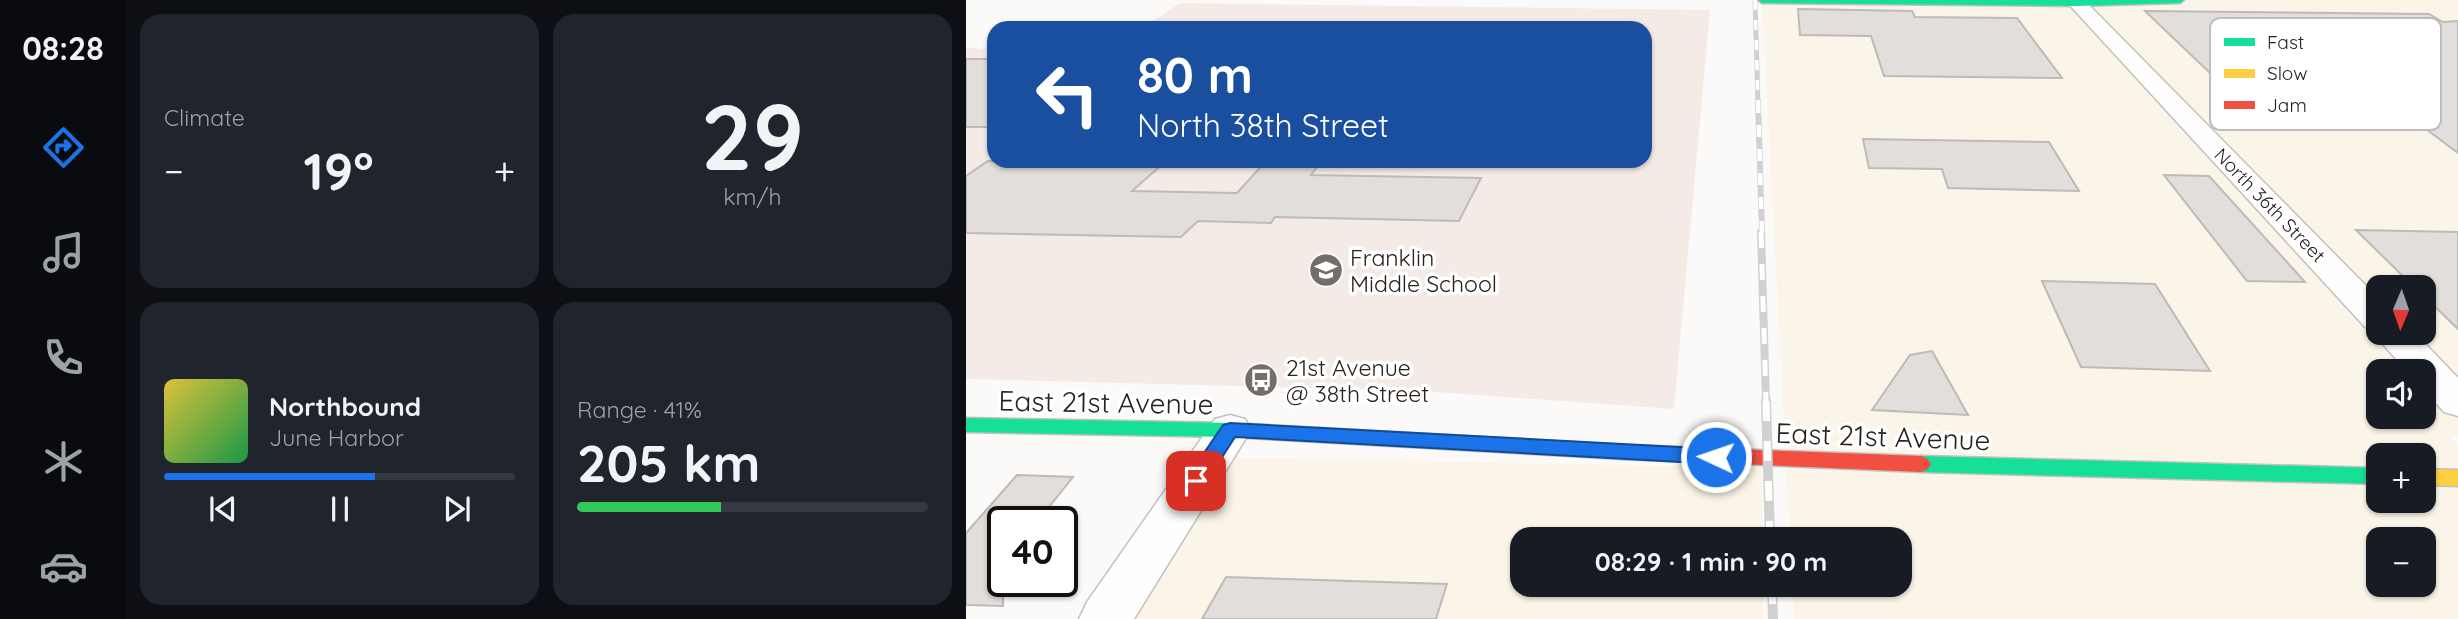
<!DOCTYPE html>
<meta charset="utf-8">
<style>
body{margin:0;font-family:Quicksand,sans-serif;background:#20242c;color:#f1f3f6;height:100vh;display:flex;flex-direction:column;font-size:26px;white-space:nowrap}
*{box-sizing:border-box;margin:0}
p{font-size:23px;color:#9ea1a6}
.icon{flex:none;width:38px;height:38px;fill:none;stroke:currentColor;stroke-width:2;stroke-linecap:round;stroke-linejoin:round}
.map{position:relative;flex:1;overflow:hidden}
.panel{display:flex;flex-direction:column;gap:14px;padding:14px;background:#0d0f14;width:840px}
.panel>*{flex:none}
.banner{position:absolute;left:21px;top:21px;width:665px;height:147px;border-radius:21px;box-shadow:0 2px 5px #0004;background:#1a4fa0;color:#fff;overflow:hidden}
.needle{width:46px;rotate:182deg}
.fabs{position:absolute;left:1400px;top:275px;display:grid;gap:14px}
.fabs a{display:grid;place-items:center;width:70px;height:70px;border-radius:14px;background:#171b24;box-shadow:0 2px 5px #0004;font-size:35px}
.speed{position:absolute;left:21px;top:506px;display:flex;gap:14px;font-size:35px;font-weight:700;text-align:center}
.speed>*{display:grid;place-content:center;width:91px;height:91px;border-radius:50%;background:#171b24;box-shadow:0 2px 5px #0004;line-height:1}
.speed .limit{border:4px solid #111;border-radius:10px;background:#fff;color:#111}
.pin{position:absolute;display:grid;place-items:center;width:60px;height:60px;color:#fff;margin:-30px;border-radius:14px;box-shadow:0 4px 10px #0006}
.me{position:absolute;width:77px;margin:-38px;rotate:273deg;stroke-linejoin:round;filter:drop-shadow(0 0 5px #0008)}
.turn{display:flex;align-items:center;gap:24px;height:147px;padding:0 35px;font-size:32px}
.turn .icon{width:91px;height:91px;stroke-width:2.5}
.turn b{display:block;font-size:49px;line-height:60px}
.big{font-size:52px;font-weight:800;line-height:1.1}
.panel .card{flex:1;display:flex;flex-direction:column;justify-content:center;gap:10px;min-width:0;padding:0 24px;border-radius:21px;background:#20242c}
.panel .dial{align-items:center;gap:0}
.dial b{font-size:91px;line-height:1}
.song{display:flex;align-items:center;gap:21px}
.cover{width:84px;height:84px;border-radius:10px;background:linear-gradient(135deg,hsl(50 70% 55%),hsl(140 70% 35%))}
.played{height:7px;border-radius:4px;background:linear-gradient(90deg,#1a73e8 60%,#363941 60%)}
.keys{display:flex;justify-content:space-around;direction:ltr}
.heat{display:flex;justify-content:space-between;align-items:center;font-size:38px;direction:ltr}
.charge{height:10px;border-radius:5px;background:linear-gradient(90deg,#34c759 41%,#363941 0)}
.panel .tiles{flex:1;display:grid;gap:14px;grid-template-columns:repeat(2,1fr)}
.trip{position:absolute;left:544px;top:527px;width:402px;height:70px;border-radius:21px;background:#171b24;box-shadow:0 2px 5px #0004;font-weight:800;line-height:70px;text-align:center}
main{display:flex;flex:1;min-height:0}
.tabs{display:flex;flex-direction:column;width:126px;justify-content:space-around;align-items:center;background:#090b0e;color:#9ea1a6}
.tabs .icon{width:49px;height:49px}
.tabs .active{color:#1a73e8}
.tabs b{font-size:32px;color:#f1f3f6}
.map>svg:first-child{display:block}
.built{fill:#f4ebe7}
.industrial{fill:#fbf4e8;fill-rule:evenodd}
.building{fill:#e2dedb;stroke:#bdbab8;stroke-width:2}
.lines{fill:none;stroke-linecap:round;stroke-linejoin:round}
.street-casing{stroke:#c3c0be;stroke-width:3}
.fast-casing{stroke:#c3c0be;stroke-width:3}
.slow-casing{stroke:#c3c0be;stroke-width:3}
.jam-casing{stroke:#c3c0be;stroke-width:3}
.street{fill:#fffefe;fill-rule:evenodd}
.fast{fill:#16e098;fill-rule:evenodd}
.slow{fill:#ffcf43;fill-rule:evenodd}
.jam{fill:#f24e42;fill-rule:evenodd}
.rail-far3-casing{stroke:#d2d1d1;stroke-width:5}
.rail-far2-casing{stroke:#d2d1d1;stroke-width:6}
.rail-far1-casing{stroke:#d2d1d1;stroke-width:8}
.rail-casing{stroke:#d2d1d1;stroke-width:10}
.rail-far3{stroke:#fff;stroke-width:3.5;stroke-dasharray:10;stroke-linecap:butt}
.rail-far2{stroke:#fff;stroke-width:4.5;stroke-dasharray:12;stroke-linecap:butt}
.rail-far1{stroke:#fff;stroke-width:5;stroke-dasharray:16;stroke-linecap:butt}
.rail{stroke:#fff;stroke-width:7;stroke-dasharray:20;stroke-linecap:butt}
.route{fill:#1a73e8;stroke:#114b97;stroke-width:2}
.labels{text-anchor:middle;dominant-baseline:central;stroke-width:7;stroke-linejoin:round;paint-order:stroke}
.far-street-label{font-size:19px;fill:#28221f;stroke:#fff}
.poi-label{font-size:23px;fill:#28221f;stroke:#fff;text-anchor:start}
.near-street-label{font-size:28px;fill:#28221f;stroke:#fff}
.key{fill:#fff;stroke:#bebdbc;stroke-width:2}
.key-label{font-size:19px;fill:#28221f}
</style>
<main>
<nav class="tabs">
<b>08:28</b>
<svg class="icon active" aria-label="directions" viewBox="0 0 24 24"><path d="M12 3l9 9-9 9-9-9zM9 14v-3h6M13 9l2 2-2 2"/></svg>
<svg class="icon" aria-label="music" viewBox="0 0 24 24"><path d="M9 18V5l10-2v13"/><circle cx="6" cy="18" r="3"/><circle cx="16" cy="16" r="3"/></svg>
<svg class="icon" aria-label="phone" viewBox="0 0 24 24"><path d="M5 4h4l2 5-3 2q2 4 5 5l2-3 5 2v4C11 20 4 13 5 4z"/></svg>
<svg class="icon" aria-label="climate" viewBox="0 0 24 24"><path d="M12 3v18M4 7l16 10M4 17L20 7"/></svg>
<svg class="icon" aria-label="car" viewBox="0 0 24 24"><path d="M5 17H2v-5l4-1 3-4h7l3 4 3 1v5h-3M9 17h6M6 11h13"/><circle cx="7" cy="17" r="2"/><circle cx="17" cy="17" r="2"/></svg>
</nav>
<section class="panel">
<div class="tiles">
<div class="card"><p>Climate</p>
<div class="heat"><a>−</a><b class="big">19°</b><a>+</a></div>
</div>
<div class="card dial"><b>29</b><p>km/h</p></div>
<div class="card">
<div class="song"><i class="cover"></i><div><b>Northbound</b><p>June Harbor</p></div></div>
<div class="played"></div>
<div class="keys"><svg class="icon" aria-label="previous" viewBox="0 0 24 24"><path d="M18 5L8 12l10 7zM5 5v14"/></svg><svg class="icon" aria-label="pause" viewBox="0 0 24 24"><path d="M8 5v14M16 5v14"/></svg><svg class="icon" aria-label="next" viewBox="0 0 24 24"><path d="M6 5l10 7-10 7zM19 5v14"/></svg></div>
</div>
<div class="card"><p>Range · 41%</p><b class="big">205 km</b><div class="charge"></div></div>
</div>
</section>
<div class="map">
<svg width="1492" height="619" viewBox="0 0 1492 619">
<rect width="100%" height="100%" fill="#fcfaf9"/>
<polygon class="built" points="214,3 744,10 708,409 455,391 0,379 0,48 28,49 28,161 679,161 679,28 176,28"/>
<g class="industrial">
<path d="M 796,0 L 1492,0 L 1492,437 L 1484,437 L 1492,446 L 1492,619 L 828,619 L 827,585 L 934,584 L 934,539 L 824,539 ZM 1412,287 L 1458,287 L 1458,332 L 1412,332 ZM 1412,371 L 1458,371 L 1458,416 L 1412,416 ZM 1412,455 L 1458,455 L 1458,500 L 1412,500 ZM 1412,539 L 1458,539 L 1458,584 L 1412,584 Z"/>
<polygon points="252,457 796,468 796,539 556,539 556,584 797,585 797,619 148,619"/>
</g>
<g class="building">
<polygon points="832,9 946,11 949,17 1051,18 1096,78 918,76 905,36 834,35"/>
<polygon points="1179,11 1463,14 1477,22 1492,21 1492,153 1413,94 1264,92"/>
<rect x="0" y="59" width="28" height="68"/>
<polygon points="897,139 1083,142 1113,191 982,188 976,169 903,168"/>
<polygon points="22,161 200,161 166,191 271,193 300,161 356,161 345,175 515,178 493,221 309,217 305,223 232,221 215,237 0,233 0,176"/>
<polygon points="1198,175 1243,176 1339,282 1281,281"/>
<polygon points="1390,230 1492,232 1492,329 1458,296 1458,287 1448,287"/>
<polygon points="1076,281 1189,284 1244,371 1115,367"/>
<polygon points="966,351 1002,415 906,410 944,355"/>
<polygon points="51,475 107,477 71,522 37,522 37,606 0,605 0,533"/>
<polygon points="260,577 481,584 470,619 236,619"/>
</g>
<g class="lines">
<g class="street-casing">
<g id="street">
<polygon points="1099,0 1118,0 1412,298 1412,332 1448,332 1492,378 1492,416 1478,412 1458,390 1458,371 1441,371 1413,340 1409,330 1399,327"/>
<polygon points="264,415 279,419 285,430 168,619 113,619 121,602 249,419"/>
</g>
</g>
<g class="fast-casing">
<g id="fast">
<polygon points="792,0 1218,0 1214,3 1110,6 796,3"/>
<polygon points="0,418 264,423 657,445 664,447 667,452 664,457 657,459 264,437 0,432"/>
<polygon points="955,456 1412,468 1412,484 955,472 948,469 945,464 948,459"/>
</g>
</g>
<g class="slow-casing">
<polygon id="slow" points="1458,469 1492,470 1492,486 1458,485"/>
</g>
<g class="jam-casing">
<polygon id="jam" points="657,445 955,456 962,459 965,464 962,469 955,472 657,459 650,457 647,452 650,447"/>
</g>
<use href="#street" class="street"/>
<use href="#fast" class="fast"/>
<use href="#slow" class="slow"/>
<use href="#jam" class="jam"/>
<g class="rail-far3-casing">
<polyline id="rail-far3" points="789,0 792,103"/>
</g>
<g class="rail-far2-casing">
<polyline id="rail-far2" points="792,101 796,234"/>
</g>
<g class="rail-far1-casing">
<polyline id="rail-far1" points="795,232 800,402"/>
</g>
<g class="rail-casing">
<g id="rail">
<polyline points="800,401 804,539"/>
<polyline points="806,584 807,619"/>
</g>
</g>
<use href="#rail-far3" class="rail-far3"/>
<use href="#rail-far2" class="rail-far2"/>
<use href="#rail-far1" class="rail-far1"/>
<use href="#rail" class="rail"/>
</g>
<polygon class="route" points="264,423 750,449 756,451 759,457 756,462 750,464 269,437 237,487 223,487 220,481 223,475 257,425"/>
<defs>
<g id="school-disc" transform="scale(1.75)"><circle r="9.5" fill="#726e6b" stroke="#fff"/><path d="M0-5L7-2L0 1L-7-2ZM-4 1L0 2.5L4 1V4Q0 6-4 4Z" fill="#fff"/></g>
<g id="bus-disc" transform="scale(1.75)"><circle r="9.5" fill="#726e6b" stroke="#fff"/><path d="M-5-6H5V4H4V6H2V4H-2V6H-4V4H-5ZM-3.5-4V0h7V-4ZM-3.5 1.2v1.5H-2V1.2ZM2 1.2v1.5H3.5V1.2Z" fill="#fff"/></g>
</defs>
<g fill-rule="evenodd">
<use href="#school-disc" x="360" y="270"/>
<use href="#bus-disc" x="295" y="380"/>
</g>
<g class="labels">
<g class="far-street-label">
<text transform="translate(1304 205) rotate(46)">North 36th Street</text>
</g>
<g class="poi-label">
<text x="384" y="257">Franklin<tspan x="384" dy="26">Middle School</tspan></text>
<text x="320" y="367">21st Avenue<tspan x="320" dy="26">@ 38th Street</tspan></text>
</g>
<g class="near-street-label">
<text transform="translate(140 402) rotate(1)">East 21st Avenue</text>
<text transform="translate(917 436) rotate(2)">East 21st Avenue</text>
</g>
</g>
<rect x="1244" y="18" width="231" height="112" rx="10" class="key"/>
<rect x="1258" y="38" width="31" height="8" fill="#16e098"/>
<rect x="1258" y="69" width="31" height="9" fill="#ffcf43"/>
<rect x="1258" y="101" width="31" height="8" fill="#f24e42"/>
<g class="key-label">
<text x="1301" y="49">Fast</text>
<text x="1301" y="80">Slow</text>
<text x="1301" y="112">Jam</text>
</g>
</svg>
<div class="fabs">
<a><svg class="needle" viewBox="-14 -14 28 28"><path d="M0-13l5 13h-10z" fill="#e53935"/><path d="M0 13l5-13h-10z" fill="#9ea1a6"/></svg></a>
<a><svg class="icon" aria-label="sound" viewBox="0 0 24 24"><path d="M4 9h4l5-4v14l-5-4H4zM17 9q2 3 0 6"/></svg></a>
<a>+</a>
<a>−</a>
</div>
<div class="speed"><div class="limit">40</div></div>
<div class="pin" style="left:230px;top:481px;background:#d93025"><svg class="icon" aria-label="arrive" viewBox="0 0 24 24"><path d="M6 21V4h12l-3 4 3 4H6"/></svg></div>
<svg class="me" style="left:750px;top:457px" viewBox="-20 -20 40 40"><circle r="17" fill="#1a73e8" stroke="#fff" stroke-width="3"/><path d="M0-11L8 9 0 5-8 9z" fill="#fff"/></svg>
<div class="trip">08:29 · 1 min · 90 m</div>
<div class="banner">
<div class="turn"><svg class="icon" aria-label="left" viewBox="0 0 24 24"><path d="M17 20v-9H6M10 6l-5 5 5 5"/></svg><div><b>80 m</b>North 38th Street</div></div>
</div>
</div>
</main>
